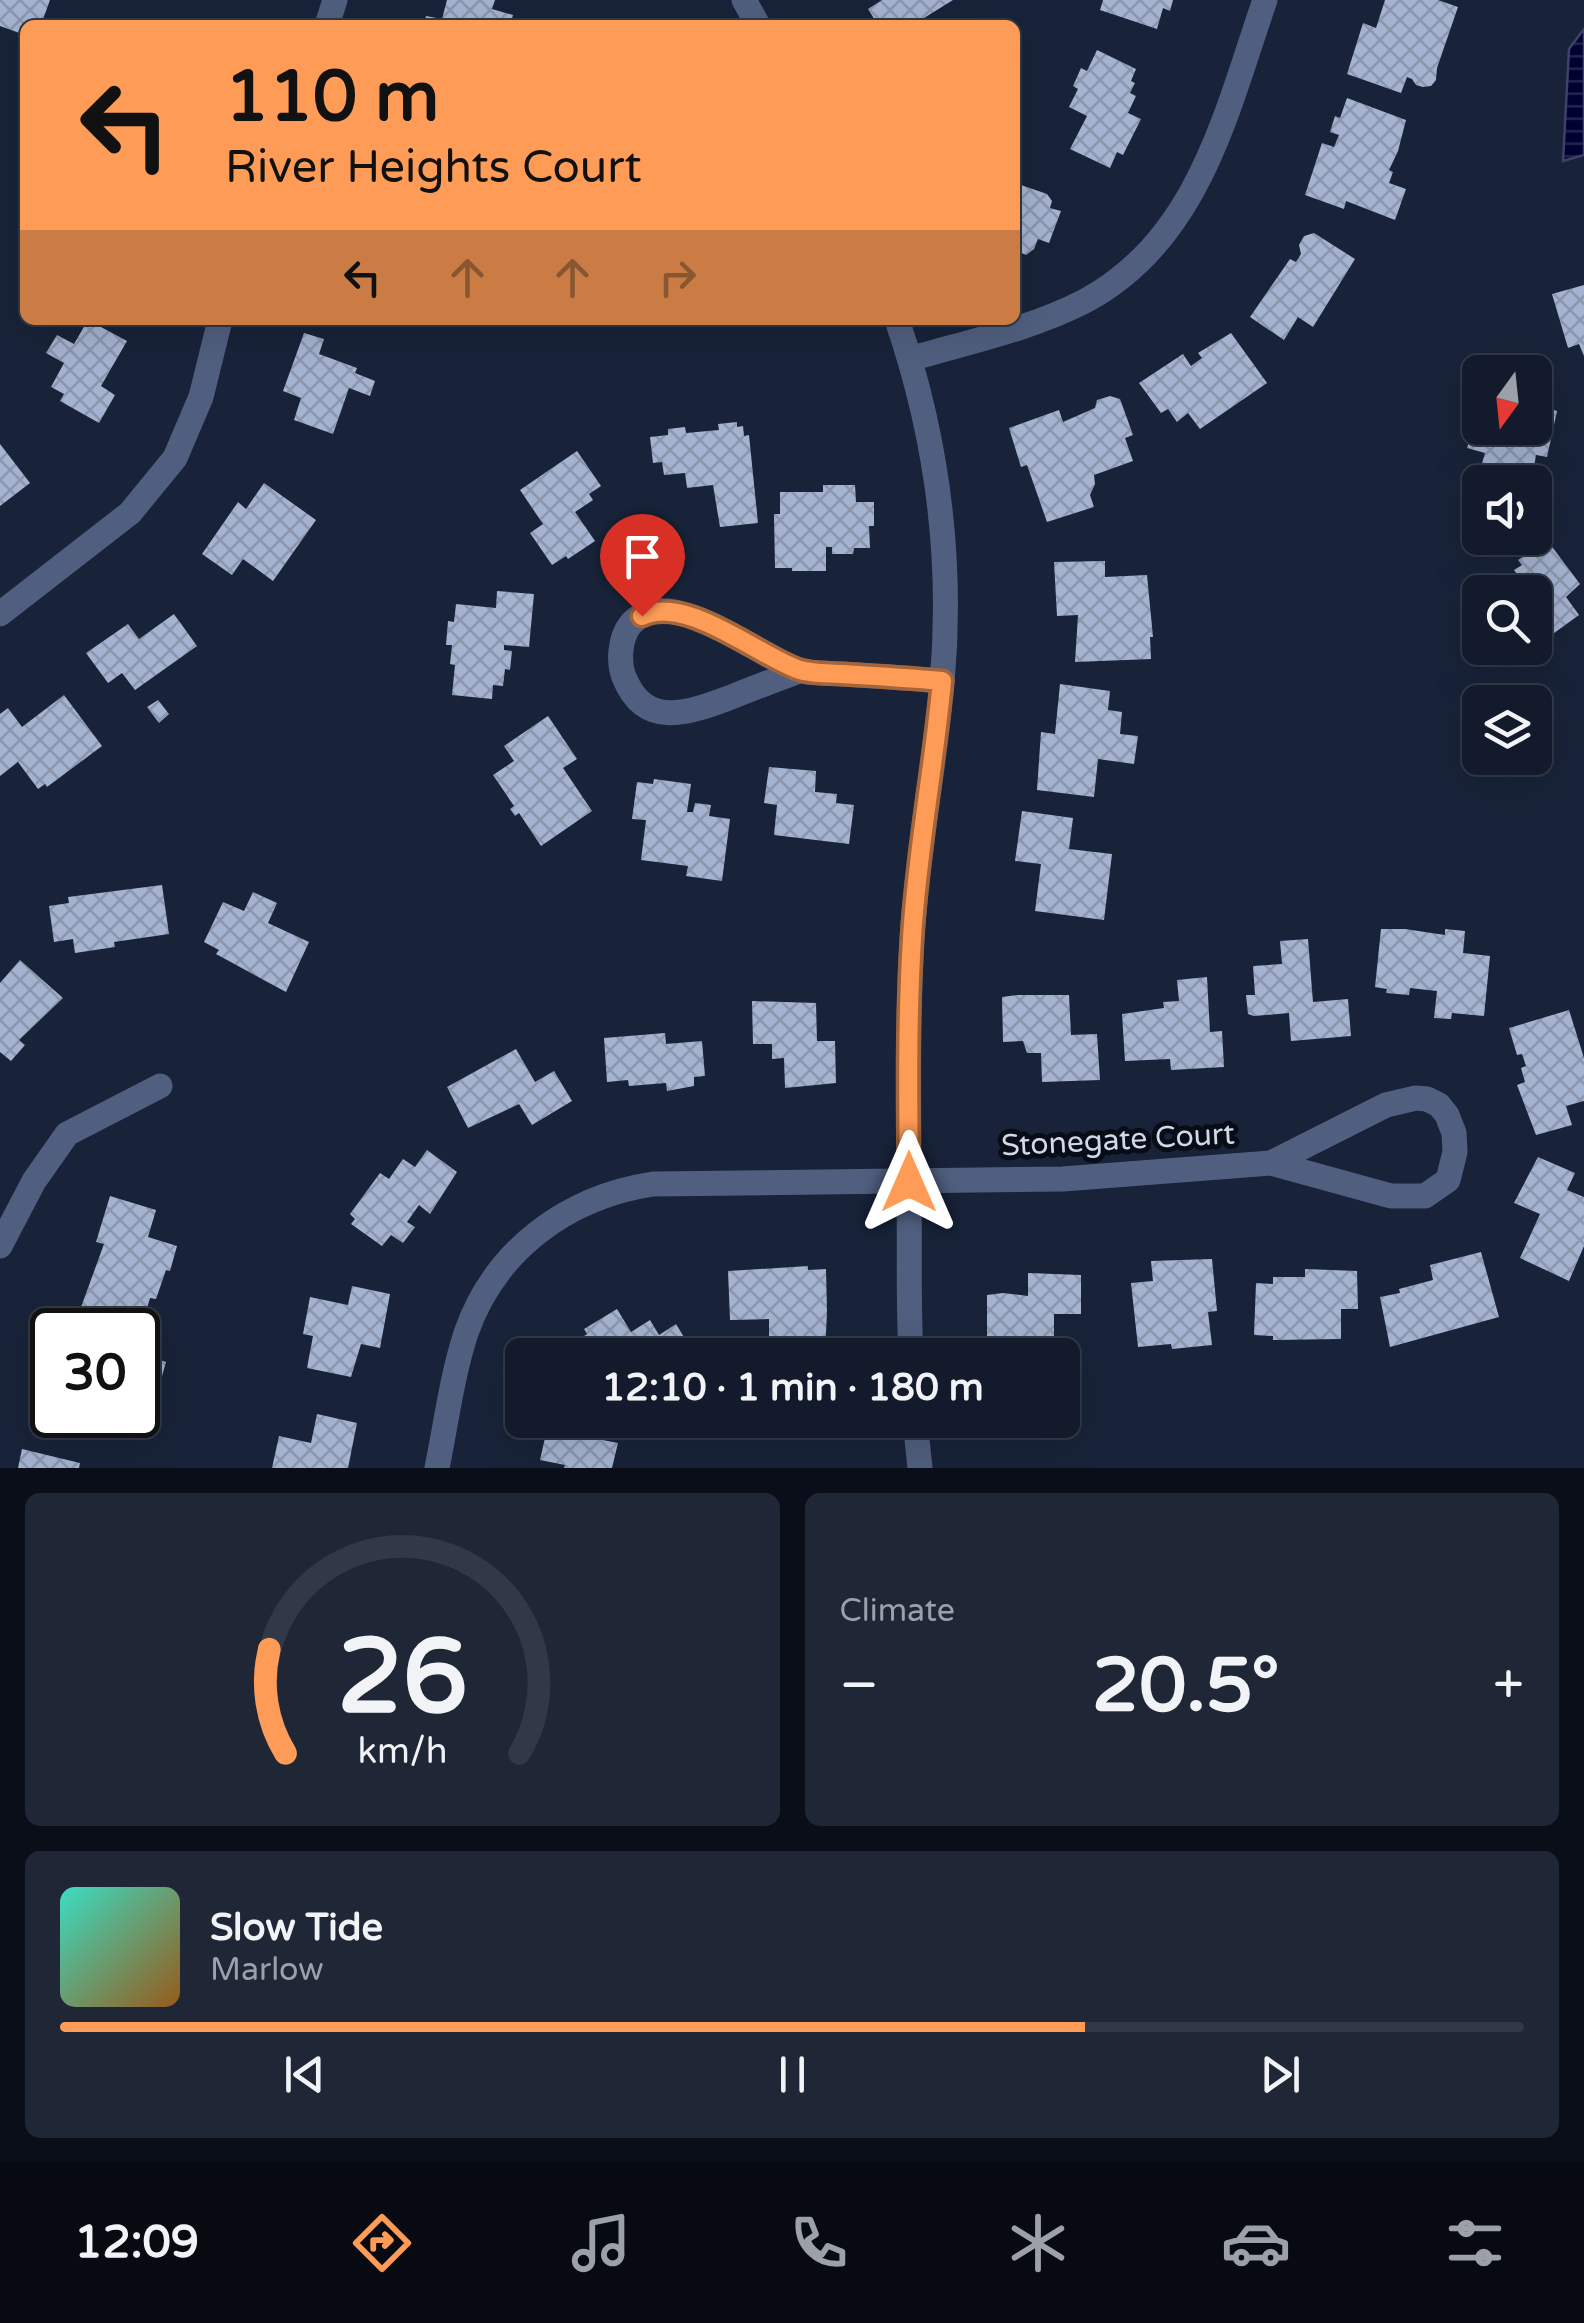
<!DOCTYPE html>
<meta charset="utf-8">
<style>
body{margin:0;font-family:"Varela Round",sans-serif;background:#1f2737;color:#f1f3f6;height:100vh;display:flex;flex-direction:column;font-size:38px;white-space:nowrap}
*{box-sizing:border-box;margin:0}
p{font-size:32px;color:#9ca1a9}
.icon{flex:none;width:55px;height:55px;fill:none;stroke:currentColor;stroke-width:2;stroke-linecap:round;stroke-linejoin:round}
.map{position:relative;height:1468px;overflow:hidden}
.details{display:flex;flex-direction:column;gap:25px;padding:25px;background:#0a0e18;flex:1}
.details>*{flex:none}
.banner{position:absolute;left:20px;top:20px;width:1000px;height:305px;border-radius:15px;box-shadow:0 10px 40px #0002,0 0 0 2px #313847;background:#fe9c57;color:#111;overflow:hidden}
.needle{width:65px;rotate:195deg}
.buttons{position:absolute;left:1462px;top:355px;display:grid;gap:20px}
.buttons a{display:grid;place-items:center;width:90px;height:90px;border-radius:15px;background:#121a2b;box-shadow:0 10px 40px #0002,0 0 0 2px #313847;font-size:50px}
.speed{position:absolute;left:30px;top:1308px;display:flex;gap:20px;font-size:50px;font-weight:700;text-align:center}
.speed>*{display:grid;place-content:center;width:130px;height:130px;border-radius:50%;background:#121a2b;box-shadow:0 10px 40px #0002,0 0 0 2px #313847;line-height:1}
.speed .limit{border:5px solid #111;border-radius:15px;background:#fff;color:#111}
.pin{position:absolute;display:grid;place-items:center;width:85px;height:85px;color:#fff;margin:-102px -42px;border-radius:50% 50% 50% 0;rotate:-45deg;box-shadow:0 0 10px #0007}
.pin .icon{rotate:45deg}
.me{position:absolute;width:110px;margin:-55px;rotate:0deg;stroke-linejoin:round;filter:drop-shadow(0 0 8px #0008)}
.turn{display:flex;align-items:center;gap:35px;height:210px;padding:0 40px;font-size:45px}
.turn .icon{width:130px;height:130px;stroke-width:2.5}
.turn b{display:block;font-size:70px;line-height:85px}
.lanes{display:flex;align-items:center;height:95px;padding:0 40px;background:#0003;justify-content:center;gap:50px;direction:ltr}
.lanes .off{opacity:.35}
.big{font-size:75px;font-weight:800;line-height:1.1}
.details .card{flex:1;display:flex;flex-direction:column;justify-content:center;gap:15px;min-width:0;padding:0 35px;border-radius:15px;background:#1f2737}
.details .dial{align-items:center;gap:0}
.dial svg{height:260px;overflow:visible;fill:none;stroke:#313847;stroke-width:7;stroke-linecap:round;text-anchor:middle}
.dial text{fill:#f1f3f6;stroke:none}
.song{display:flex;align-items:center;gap:30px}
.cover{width:120px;height:120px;border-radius:15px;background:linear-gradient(135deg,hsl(170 70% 55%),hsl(30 70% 35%))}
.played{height:10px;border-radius:5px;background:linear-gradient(90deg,#fe9c57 70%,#313847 70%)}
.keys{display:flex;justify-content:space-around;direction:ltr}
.heat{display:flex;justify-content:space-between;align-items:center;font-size:55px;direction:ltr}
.details .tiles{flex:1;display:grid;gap:25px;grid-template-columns:1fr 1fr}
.card:last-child{grid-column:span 2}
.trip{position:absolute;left:505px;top:1338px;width:575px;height:100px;border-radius:15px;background:#121a2b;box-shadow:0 10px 40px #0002,0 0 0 2px #313847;font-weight:800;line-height:100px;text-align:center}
.tabs{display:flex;height:160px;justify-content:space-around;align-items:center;background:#070a11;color:#9ca1a9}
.tabs .icon{width:70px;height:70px}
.tabs .on{color:#fe9c57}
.tabs b{font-size:45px;color:#f1f3f6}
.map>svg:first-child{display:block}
.water{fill:url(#water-rules);stroke:#3f4168;stroke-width:2.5}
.building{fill:url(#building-cross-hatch)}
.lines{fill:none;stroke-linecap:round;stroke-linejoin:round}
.street{stroke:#505f7f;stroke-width:25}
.route-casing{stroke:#a56539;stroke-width:25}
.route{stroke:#fe9c57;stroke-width:18}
.labels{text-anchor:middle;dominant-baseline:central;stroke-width:10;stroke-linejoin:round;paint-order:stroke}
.street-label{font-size:30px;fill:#d1d9e8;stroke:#080c16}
</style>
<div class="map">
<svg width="1584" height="1468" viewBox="0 0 1584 1468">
<defs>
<pattern id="water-rules" width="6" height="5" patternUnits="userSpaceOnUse" patternTransform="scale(2.5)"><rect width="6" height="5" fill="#000031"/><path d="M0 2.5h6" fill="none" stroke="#24254f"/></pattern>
<pattern id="building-cross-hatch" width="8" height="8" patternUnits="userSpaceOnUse" patternTransform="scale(2.5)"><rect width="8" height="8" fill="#a4b3d0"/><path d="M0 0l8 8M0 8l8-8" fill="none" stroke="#8b96ae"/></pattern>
</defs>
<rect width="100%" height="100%" fill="#182339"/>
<polygon class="water" points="1584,29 1584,155 1563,161 1569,49"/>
<g class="building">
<polygon points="0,0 50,0 41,25 25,25 25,35 0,26"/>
<polygon points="447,0 495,0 492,9 513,15 510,25 424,25 426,16 442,19"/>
<polygon points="882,0 953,0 924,18 928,25 878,25 868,9"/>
<polygon points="1103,0 1173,0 1170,11 1163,8 1157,29 1100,10"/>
<polygon points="1385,0 1438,0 1458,7 1437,68 1436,80 1431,86 1423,87 1416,85 1412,79 1407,77 1401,93 1347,74 1363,23 1376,28"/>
<polygon points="1097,50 1136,69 1131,81 1135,83 1130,93 1136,96 1128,113 1141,119 1123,155 1117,152 1110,168 1070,149 1087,116 1069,107 1078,89 1073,86 1081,68 1087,71"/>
<polygon points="1347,98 1406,120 1398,151 1389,170 1393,172 1389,183 1406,189 1395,220 1346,201 1344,209 1305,195 1322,143 1334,147 1339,135 1330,132 1335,116 1340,118"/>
<polygon points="1015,183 1047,194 1052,201 1050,208 1061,211 1049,243 1038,239 1034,249 1026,255 1015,250"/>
<polygon points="1314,233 1355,259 1313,327 1298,317 1284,340 1250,317 1290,259 1296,262 1301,254 1299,245 1304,236"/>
<polygon points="1584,285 1584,356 1579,344 1568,348 1552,294"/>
<polygon points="88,320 127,341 101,386 115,395 99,423 60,401 64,394 51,387 64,363 46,353 57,335 74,344"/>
<polygon points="304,333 324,339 319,354 357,368 355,373 375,381 370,396 349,388 333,434 294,420 301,398 283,391"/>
<polygon points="1231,333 1267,383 1200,429 1188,413 1177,422 1168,409 1161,413 1139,383 1183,354 1191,366 1202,358 1198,353"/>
<polygon points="1110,396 1120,399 1133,435 1125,438 1133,461 1094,475 1095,484 1090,495 1094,507 1047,522 1027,465 1021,467 1009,428 1059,410 1063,422 1095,408 1097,400"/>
<polygon points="1535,405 1557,411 1547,457 1536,455 1534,467 1538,468 1534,482 1480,482 1480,495 1473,493 1485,453 1467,448 1474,424 1492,429 1493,428 1535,428"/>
<polygon points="737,422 737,427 743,426 744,436 749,435 758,523 720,527 713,485 687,488 685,473 664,475 662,462 653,463 650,437 668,435 668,429 685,427 686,433 719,430 718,424"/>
<polygon points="0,444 30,483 0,506"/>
<polygon points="577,451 601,486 589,494 593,500 575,512 595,541 568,559 566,556 552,565 530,533 543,524 520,490"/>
<polygon points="264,483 316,520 273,581 243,559 232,575 202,554 238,502 246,509"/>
<polygon points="823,485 855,485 856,502 874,502 874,526 869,526 870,548 854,548 853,554 832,554 832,547 826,547 826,571 792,571 792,568 775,568 774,514 780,514 780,492 823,492"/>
<polygon points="1547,540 1580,584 1566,597 1579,615 1539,644 1535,639 1535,592 1495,592 1517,574 1514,570 1522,565 1518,560"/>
<polygon points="1105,561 1105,577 1147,575 1153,637 1150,637 1151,659 1075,662 1078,615 1057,616 1054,562"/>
<polygon points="497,591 534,594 529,647 504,645 504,650 512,651 510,670 505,669 503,686 493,685 492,699 452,695 455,665 450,664 452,645 446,645 448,621 454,622 456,604 496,608"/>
<polygon points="174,614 197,646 135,690 122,673 108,683 86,653 128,624 139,639"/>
<polygon points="1060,684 1110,691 1108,710 1122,712 1120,734 1138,736 1134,764 1098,759 1094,797 1037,790 1041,732 1055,734"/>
<polygon points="64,695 102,746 47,787 45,784 38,789 18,762 0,776 0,714 8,708 22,727"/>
<polygon points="158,700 169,714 159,723 147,707"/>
<polygon points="548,716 577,759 563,768 592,811 541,846 519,813 515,816 510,809 514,806 493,775 514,761 504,746"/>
<polygon points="769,767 816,771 815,792 837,794 836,803 854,805 849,844 774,835 777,805 764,803"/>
<polygon points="654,779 691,784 687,812 693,812 695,803 711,805 709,816 730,819 722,881 686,876 688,866 641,860 646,820 632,819 637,782 653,784"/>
<polygon points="1022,811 1073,818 1069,849 1112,854 1104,920 1035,911 1041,864 1015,861"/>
<polygon points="162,885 169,934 114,942 115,947 75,953 73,939 54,942 49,906 69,903 68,897"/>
<polygon points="253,892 277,903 268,923 309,942 286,992 216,954 219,950 204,942 223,902 244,911"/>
<polygon points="1381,929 1405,929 1445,935 1445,929 1465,931 1463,953 1490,956 1484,1016 1452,1013 1451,1019 1434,1018 1437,991 1410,988 1409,995 1386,993 1387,989 1375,987"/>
<polygon points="1308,939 1313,1002 1348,999 1351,1036 1291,1041 1289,1013 1254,1016 1248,1014 1246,995 1255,995 1253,966 1282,964 1280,941"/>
<polygon points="20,960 63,998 19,1040 25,1045 11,1061 0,1052 0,983"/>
<polygon points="1207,977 1210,1032 1222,1031 1224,1067 1171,1070 1170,1059 1125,1061 1122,1014 1164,1008 1163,1002 1179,1001 1177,980"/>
<polygon points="1017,995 1069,995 1071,1035 1097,1034 1100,1080 1042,1082 1041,1053 1027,1053 1023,1041 1003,1042 1002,997"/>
<polygon points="752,1001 816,1003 817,1041 835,1041 836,1083 785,1088 784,1058 772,1059 772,1044 753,1044"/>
<polygon points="1569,1010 1584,1058 1584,1101 1566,1106 1572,1125 1536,1135 1517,1085 1525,1082 1521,1068 1526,1066 1522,1054 1517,1055 1509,1028"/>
<polygon points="665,1033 666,1044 702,1041 705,1076 694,1077 694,1086 667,1091 666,1083 629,1086 628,1080 607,1082 604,1038"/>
<polygon points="516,1049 535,1082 554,1071 572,1101 532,1125 519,1104 468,1128 447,1087"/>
<polygon points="427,1150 457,1172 430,1214 419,1205 407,1222 415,1227 403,1243 391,1235 382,1246 351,1224 355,1219 350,1214 380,1173 389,1179 403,1159 415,1167"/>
<polygon points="1538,1157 1575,1173 1567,1190 1584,1197 1584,1246 1569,1281 1520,1258 1540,1214 1514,1203"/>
<polygon points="110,1196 156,1210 148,1237 177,1246 170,1271 166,1270 156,1299 150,1298 141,1328 80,1310 104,1244 96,1242"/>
<polygon points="1481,1252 1499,1317 1390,1347 1380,1297 1400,1293 1399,1289 1433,1280 1430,1265"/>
<polygon points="1212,1259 1217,1311 1208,1312 1212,1345 1172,1349 1171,1344 1138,1347 1131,1283 1153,1281 1151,1261"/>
<polygon points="808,1266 808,1270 826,1269 827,1312 825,1355 769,1355 769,1319 730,1320 728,1271"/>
<polygon points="1305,1269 1357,1271 1358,1309 1341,1309 1341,1339 1273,1340 1273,1336 1254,1335 1256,1283 1273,1284 1273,1277 1305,1277"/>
<polygon points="1028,1273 1081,1275 1081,1314 1054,1314 1054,1353 987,1354 987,1295 1003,1293 1028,1296"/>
<polygon points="352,1286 390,1294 380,1348 361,1344 351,1377 307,1368 313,1336 303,1334 310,1297 348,1305"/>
<polygon points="617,1309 631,1332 650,1320 659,1335 676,1324 695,1355 573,1355 568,1346 587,1334 584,1329"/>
<polygon points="150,1357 166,1362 162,1376 146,1372"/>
<polygon points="317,1414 357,1423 348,1468 272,1468 279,1436 311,1443"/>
<polygon points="549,1420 585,1420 582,1436 618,1443 612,1468 564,1468 565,1465 540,1460"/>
<polygon points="22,1449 80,1463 79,1468 18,1468"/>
</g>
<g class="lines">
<g class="street">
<polyline points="744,0 758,25"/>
<polyline points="327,25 335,0"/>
<path d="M 897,320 C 937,437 953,561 942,684 C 934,770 917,854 912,940 C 907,1025 909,1111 909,1196 C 910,1249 908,1302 911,1355"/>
<path d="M 910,359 C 968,342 1031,329 1085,301 C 1199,240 1226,112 1265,0"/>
<polyline points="0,614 130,513 175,458 201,397 220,320"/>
<path d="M 799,671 C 778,679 756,687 734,696 C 693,711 646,732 624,677 C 618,662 620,638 630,625 C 666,580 758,655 797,670 C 810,674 828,673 843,674 C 876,676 909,678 942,681"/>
<polyline points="0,1246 34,1181 67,1134 160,1086"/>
<polyline points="915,1420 920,1468"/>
<path d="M 437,1468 C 446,1424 452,1376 466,1333 C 495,1250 567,1197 653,1184 L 1063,1179 L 1271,1163 L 1386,1105 L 1416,1098 L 1427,1099 L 1439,1105 L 1447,1115 L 1454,1133 L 1455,1152 L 1448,1180 L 1425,1196 L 1391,1196 L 1271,1163"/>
</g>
</g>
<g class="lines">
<g class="route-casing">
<path id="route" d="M 642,616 C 686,595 756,654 797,669 C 810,674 828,673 842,674 C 876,676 909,678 942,681 C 934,767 917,852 912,938 C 907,1019 908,1101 909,1182"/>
</g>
<use href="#route" class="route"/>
</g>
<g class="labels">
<g class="street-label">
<text transform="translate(1118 1140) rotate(-3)">Stonegate Court</text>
</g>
</g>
</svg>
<div class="buttons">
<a><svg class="needle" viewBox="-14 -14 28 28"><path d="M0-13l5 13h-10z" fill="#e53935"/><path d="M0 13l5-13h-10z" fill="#9ca1a9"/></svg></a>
<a><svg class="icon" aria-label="sound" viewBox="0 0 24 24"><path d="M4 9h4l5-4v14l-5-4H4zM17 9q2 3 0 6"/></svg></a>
<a><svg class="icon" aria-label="search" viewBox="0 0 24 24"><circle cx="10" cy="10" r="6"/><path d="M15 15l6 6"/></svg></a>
<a><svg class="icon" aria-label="layers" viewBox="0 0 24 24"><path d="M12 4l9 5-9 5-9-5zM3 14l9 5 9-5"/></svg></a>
</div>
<div class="speed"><div class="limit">30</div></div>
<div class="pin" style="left:642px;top:616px;background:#d93025"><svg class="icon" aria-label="arrive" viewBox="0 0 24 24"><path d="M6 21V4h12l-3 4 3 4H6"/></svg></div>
<svg class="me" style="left:909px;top:1182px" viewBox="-20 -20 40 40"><path d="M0-17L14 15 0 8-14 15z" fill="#fe9c57" stroke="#fff" stroke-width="4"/></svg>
<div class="trip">12:10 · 1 min · 180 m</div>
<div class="banner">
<div class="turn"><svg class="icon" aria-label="left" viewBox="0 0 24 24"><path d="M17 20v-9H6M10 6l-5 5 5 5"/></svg><div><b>110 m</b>River Heights Court</div></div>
<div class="lanes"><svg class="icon" aria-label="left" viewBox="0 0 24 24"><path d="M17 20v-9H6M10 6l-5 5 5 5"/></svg><svg class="icon off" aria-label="ahead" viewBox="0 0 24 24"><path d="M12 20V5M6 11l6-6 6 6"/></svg><svg class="icon off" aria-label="ahead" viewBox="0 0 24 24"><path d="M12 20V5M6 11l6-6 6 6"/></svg><svg class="icon off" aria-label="right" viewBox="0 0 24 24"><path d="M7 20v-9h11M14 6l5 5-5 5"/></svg></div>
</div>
</div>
<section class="details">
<div class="tiles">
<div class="card dial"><svg viewBox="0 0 100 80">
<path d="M14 69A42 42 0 1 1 86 69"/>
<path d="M14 69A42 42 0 0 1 9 37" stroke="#fe9c57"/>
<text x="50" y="56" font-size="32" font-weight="700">26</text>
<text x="50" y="72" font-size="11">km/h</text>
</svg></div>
<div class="card"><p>Climate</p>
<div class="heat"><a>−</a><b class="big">20.5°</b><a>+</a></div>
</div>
<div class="card">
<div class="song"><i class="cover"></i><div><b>Slow Tide</b><p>Marlow</p></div></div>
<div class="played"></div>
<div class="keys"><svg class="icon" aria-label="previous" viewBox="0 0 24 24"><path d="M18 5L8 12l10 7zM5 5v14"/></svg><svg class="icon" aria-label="pause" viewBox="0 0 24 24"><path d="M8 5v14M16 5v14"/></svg><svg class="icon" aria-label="next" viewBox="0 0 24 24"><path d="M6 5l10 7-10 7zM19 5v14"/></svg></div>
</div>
</div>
</section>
<nav class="tabs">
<b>12:09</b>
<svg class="icon on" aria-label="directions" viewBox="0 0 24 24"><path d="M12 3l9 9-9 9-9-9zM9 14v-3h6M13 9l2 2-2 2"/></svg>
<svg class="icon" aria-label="music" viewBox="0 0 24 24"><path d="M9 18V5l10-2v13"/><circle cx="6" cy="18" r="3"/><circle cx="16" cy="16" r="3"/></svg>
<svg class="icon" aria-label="phone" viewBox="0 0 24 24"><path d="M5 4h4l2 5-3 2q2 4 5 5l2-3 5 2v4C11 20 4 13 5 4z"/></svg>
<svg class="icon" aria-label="climate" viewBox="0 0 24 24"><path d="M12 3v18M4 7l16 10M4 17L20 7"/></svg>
<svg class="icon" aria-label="car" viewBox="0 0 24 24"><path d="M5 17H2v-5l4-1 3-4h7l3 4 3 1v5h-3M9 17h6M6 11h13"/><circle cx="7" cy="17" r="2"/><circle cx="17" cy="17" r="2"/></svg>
<svg class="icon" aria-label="filters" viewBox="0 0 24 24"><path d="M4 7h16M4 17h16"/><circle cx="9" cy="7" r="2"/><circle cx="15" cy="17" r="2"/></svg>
</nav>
